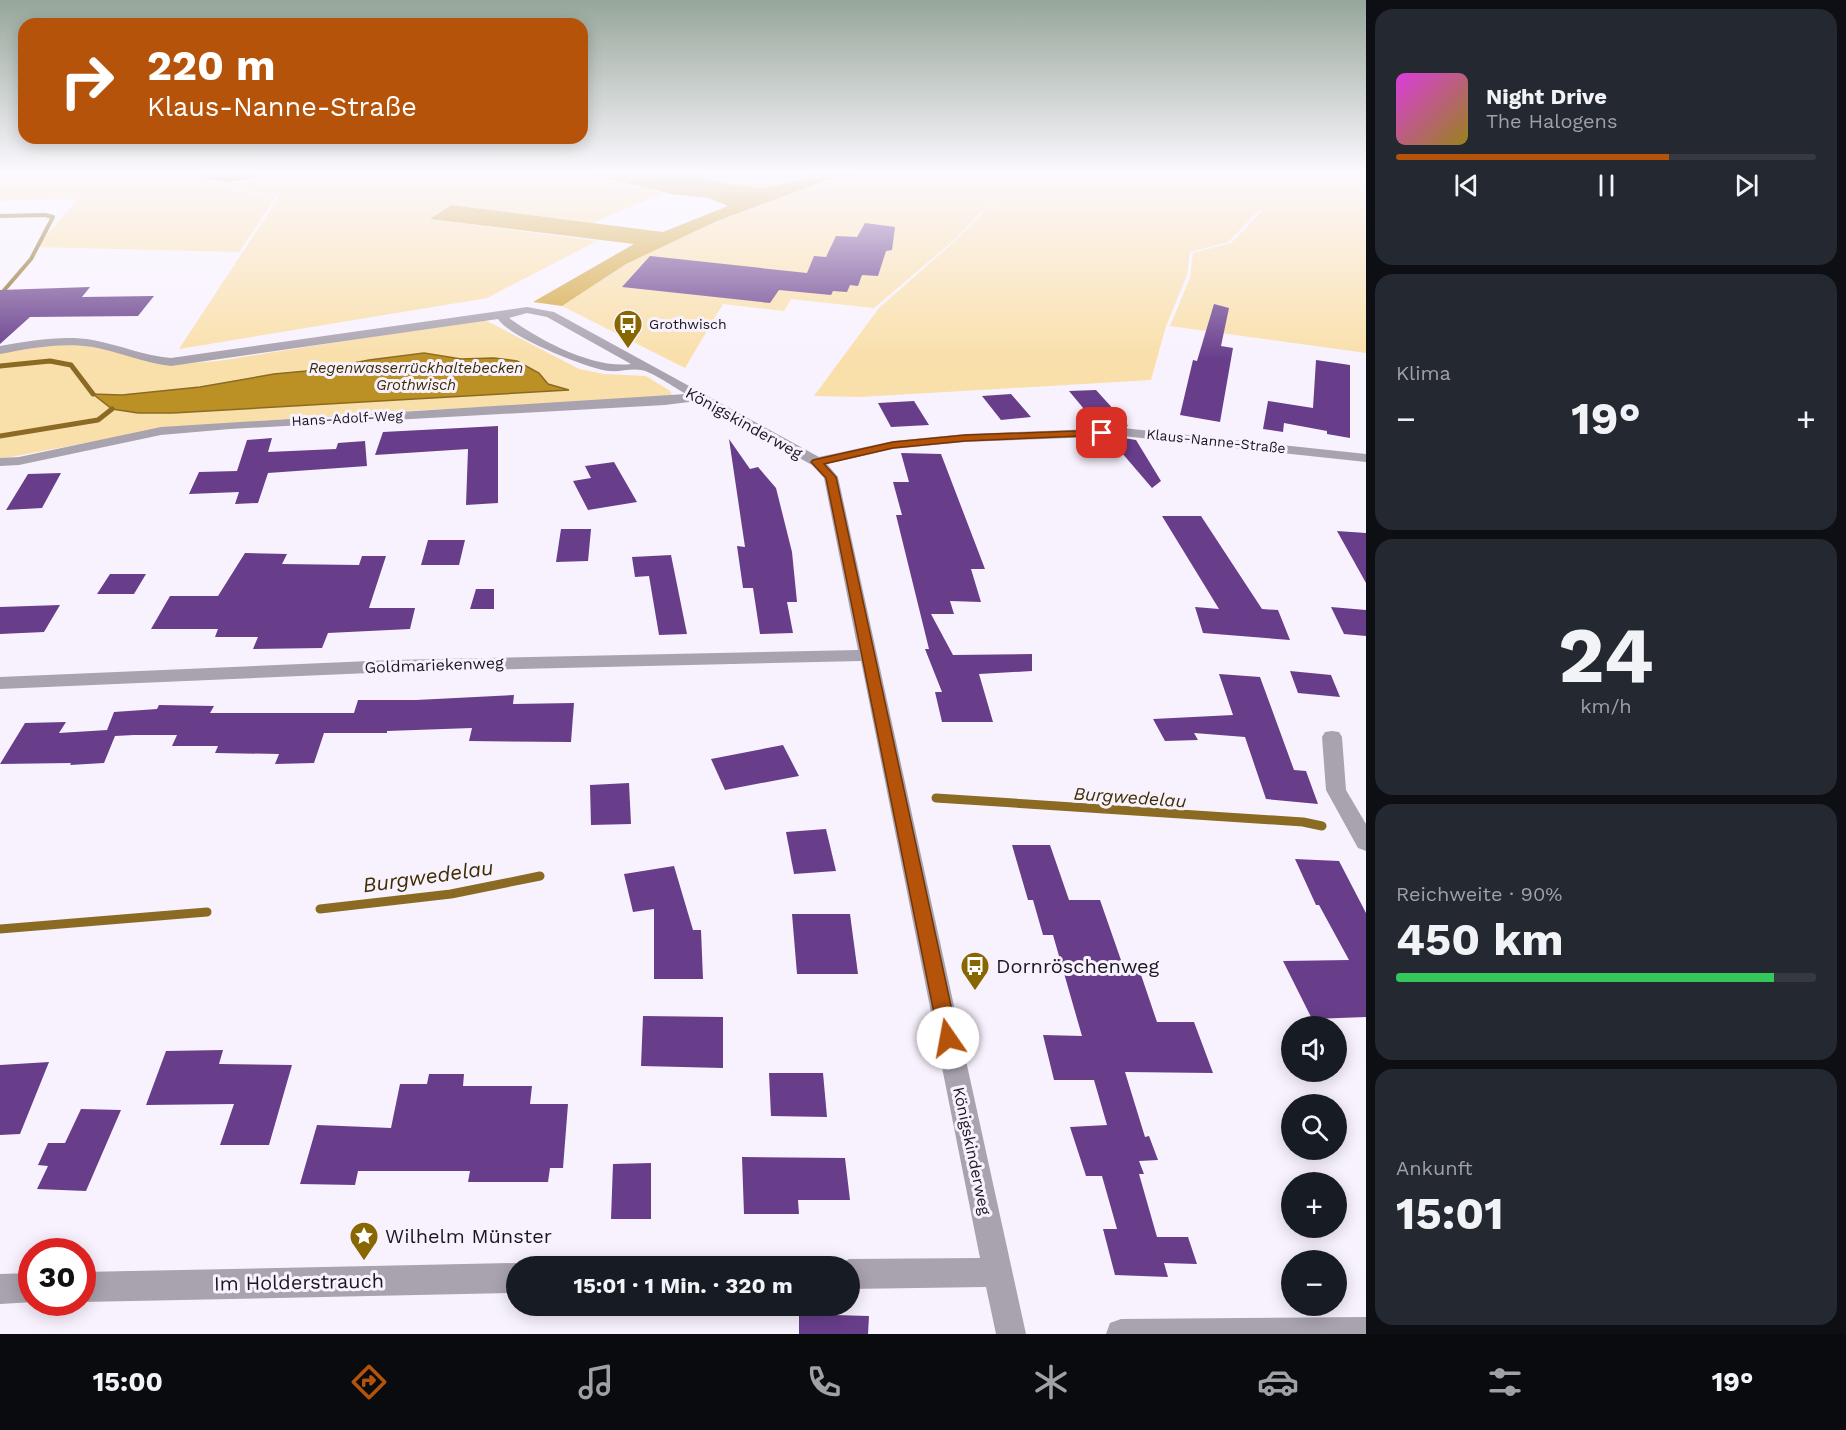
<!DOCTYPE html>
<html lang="de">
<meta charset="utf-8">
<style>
body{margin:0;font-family:"Work Sans",sans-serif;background:#242831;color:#f1f3f6;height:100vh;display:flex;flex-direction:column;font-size:22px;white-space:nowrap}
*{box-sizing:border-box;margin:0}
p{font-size:20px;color:#9ea1a6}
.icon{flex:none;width:33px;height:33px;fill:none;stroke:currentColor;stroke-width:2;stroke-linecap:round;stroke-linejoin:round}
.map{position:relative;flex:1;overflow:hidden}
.side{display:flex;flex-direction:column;gap:9px;padding:9px;background:#0d0f14;width:480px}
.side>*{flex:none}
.top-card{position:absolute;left:18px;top:18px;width:570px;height:126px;border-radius:18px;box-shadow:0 3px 15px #0003;background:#b45309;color:#fff;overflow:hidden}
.buttons{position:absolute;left:1281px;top:1016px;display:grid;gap:12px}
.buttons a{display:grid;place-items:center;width:66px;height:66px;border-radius:50%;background:#171b24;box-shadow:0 3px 15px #0003;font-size:30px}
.speed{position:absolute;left:18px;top:1238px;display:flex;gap:12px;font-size:30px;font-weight:700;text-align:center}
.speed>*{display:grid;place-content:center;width:78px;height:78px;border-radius:50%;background:#171b24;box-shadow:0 3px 15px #0003;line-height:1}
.speed .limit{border:9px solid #d22;background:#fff;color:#111}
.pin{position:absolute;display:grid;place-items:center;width:51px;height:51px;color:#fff;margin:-26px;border-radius:12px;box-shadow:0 3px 9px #0006}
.me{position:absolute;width:66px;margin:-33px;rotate:348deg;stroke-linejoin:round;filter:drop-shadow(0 0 4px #0008)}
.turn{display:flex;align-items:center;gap:21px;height:126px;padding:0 30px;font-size:27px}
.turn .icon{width:78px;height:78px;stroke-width:2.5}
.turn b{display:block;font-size:42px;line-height:51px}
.big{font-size:45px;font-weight:700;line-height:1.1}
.side .card{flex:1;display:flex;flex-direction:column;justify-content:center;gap:9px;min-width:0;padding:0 21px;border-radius:18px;background:#242831}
.side .dial{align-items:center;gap:0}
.dial b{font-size:78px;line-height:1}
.song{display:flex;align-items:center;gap:18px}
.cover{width:72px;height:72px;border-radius:9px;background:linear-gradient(135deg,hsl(300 70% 55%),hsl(50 70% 35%))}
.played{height:6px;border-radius:3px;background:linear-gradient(90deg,#b45309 65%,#363941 65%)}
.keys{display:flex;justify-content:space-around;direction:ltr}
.heat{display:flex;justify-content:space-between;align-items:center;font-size:33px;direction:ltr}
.charge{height:9px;border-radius:4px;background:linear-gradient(90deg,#34c759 90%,#363941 0)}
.trip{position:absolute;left:506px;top:1256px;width:354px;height:60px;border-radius:30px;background:#171b24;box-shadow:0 3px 15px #0003;font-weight:700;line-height:60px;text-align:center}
.menu{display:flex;height:96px;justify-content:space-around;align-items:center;background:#090b0e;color:#9ea1a6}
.menu .icon{width:42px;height:42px}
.menu .current{color:#b45309}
.menu b{font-size:27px;color:#f1f3f6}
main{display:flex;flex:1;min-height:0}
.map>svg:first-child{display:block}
.green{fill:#f9dfaa}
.forest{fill:#d4a843}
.water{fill:#bb9024;stroke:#8b6b23;stroke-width:1.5}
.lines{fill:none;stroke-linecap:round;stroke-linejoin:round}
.stream-far2{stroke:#8b6b23;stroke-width:4}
.stream-far1{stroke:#8b6b23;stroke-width:5}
.stream{stroke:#8b6b23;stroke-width:9}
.building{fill:#683e8b}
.minor{fill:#a9a3af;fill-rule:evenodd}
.route{fill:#b45309;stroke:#753606;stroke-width:1.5}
.labels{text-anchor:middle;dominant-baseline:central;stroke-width:6;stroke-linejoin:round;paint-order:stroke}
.far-poi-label{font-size:14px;fill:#1b1620;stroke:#f8f2fe;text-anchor:start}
.far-street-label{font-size:14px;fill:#1b1620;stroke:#f8f2fe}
.far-water-label{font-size:15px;font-style:italic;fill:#3d2c00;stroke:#f8f2fe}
.street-label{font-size:16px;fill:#1b1620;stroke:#f8f2fe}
.water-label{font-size:18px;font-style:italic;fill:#3d2c00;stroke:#f8f2fe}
.near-poi-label{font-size:20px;fill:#1b1620;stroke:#f8f2fe;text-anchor:start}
.near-street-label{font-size:20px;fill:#1b1620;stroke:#f8f2fe}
.near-water-label{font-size:21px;font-style:italic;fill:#3d2c00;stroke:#f8f2fe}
</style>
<main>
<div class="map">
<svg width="1366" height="1334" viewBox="0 0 1366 1334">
<rect width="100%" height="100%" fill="#f8f2fe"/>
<g class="green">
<polygon points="0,172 581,172 664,193 592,223 451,205 431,219 597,241 487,298 179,349 279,197 179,179 276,197 239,252 36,247 78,199 0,201"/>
<path d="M 688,172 L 824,172 C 808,177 791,184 774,187 C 747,193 714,181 688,172 Z"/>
<polygon points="872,172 1366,172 1366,353 1170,326 1190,278 1193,253 1231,243 1262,211 1259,210 1228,242 1190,252 1187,275 1166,326 1151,380 860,397 814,396 879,308 955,241 985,210 1006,200 983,210 953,241 874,308 791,299 784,311 723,304 685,368 562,306 626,264 717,221 833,178"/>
<polygon points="483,319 579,369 604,374 646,376 670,391 672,395 663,398 386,412 165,428 0,459 0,353 55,345 84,345 125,348 179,364 218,361"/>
</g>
<polygon class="forest" points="581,172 688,172 727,184 756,188 773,187 824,172 872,172 833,178 717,221 626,264 562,306 533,302 634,244 430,219 451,205 663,232 728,206 709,198 671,194"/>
<g class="water">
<path d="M 205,172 L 254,172 L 252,176 C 236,182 218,182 202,175 Z"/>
<polygon points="424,353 461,359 494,358 517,361 539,373 548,384 569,390 173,413 138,413 112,409 93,394 122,395 200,387 274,374 317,370 369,360"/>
</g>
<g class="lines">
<polyline class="stream-far2" points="0,216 45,215 53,217 31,259 0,295"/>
<g class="stream-far1">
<polyline points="0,366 50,361 71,365 93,394"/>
<polyline points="0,436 98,420 112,409"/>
</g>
<g class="stream">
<polyline points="936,798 1303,822 1322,826"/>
<polyline points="320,909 451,894 540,876"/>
<polyline points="0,929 207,912"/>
</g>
</g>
<g class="building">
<polygon points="865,223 895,227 892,250 886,251 878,276 862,275 858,286 850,285 847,292 833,291 831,295 779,290 770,303 622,287 650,256 807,273 814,256 826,257 836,236 857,237"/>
<polygon points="90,287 82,297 154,296 138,316 30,317 0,344 0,290"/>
<polygon points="1214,304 1229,308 1221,346 1233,348 1220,422 1180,415 1193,360 1197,361"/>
<polygon points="1316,360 1350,365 1350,438 1327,434 1327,431 1284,423 1283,432 1263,429 1268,401 1313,408"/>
<polygon points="1096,390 1126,423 1128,426 1099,427 1069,391"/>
<polygon points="1011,394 1018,402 1031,417 1001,420 982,396"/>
<polygon points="914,401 929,425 891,427 878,403"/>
<polygon points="498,426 498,503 466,505 468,449 375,455 383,432"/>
<polygon points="272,438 268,452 336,449 338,443 365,441 367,466 268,473 258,503 235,504 239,492 189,494 199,472 237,471 247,440"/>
<polygon points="1123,438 1136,440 1161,481 1152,488 1110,439"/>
<polygon points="729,439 750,469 758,467 776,488 792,552 797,602 787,602 793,633 760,634 753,588 743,588 737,546 745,547"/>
<polygon points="901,453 941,454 985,569 971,569 981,602 950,601 954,614 931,614 953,655 1032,654 1032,671 979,674 993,722 942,722 935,692 942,692 925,649 929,649 896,515 902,515 893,482 909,482"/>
<polygon points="614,462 637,502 588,510 573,481 591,478 585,466"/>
<polygon points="61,473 42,508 6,510 28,474"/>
<polygon points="1162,516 1201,516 1262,609 1278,610 1290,640 1203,633 1195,607 1219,609"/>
<polygon points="561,529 591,529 588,561 556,562"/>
<polygon points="1337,531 1366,533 1366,583"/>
<polygon points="428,540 465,540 459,565 421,565"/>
<polygon points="245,553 287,554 282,564 359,565 362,556 386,556 369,608 415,608 410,629 328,633 322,648 253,649 258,637 215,637 218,629 151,629 170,596 218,596"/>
<polygon points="671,555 687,634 659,635 649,576 635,577 632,557"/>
<polygon points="110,574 146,574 134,594 97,594"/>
<polygon points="476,589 494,589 494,609 470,609"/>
<polygon points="60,605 44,632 0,634 0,607"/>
<polygon points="1331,607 1366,610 1366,636 1344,634"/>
<polygon points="1290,671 1331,675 1340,697 1298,693"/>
<polygon points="1219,674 1260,677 1294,770 1306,771 1318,804 1266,799 1245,737 1194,733 1198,740 1165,741 1153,719 1233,715"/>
<polygon points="514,695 513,704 574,703 571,742 469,741 472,728 387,731 387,733 324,733 314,763 275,764 279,754 215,753 218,746 172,746 177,735 134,735 115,736 104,763 70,765 71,763 0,764 25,723 66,722 59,733 107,730 114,712 157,709 159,705 214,706 210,713 354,713 358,700 416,700"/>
<polygon points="783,745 799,776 725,790 711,759"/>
<polygon points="629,783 631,824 591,825 590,785"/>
<polygon points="826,829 836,871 794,874 786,832"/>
<polygon points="1012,845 1050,845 1069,900 1100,900 1122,963 1137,963 1157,1022 1194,1022 1213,1073 1125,1072 1145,1137 1149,1136 1158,1160 1139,1161 1144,1174 1139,1174 1157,1237 1188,1237 1197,1264 1164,1263 1168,1277 1115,1275 1103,1229 1117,1229 1102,1176 1086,1176 1070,1127 1107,1125 1094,1080 1054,1080 1043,1035 1082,1036 1053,935 1043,935 1033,900 1028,900"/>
<polygon points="1295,859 1339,861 1366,913 1366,1017 1312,1019 1283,961 1349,960 1319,905 1316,905"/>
<polygon points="674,866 693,930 701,930 703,979 654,979 654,909 633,912 624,874"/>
<polygon points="792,914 850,914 858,974 797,974"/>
<polygon points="643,1016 723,1017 723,1068 641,1066"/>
<polygon points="223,1050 219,1064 292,1065 269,1145 220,1145 234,1104 146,1105 166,1051"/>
<polygon points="49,1062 20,1134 0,1135 0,1065"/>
<polygon points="769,1073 823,1073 827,1117 771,1116"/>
<polygon points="429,1074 464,1074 463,1086 532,1086 530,1104 568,1104 563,1168 550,1168 548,1182 468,1182 470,1171 358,1171 355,1185 300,1184 317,1125 391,1128 400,1084 427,1084"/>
<polygon points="81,1109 121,1110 86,1191 37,1189 48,1166 38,1165 48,1143 65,1143"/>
<polygon points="742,1157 845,1158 850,1200 798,1200 799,1214 744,1214"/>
<polygon points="651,1163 651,1219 611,1219 613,1164"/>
<polygon points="799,1314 869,1316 868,1334 799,1334"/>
</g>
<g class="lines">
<g class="minor">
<path d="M 527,307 L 554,312 L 819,457 L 893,441 L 965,434 L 1123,428 L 1366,454 L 1366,462 L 1123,436 L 965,442 L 893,449 L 827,464 L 838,477 L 1026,1334 L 996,1334 L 986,1287 L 849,1289 L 849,1266 L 838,1266 L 849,1259 L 980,1258 L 861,661 L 393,672 L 0,689 L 0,677 L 393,660 L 858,650 L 824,478 L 812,465 L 697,401 L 665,405 L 230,429 L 161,435 L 19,465 L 0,466 L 0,458 L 19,457 L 161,427 L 686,394 C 675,388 653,372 641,370 C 632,368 620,372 609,371 C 588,369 509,337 498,319 L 171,366 C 144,363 120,352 93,347 C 62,342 31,348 0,354 L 0,346 C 31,341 62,335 93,340 C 120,345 144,356 171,358 ZM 527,313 L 547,317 L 631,364 C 593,369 539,340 509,318 Z"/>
<polygon points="1332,731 1339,732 1342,737 1346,790 1366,824 1366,851 1358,848 1326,790 1322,737 1325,732"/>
<polygon points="516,1263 523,1266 516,1266 516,1293 82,1302 82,1272"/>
<polygon points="32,1273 32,1302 34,1302 0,1304 0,1274"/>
<polygon points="1366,1317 1366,1334 1106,1334 1110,1323 1121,1319"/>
</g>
</g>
<linearGradient id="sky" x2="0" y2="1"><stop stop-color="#96a69a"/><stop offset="0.48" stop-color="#fcf9ff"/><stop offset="1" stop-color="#fcf9ff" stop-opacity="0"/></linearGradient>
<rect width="1366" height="359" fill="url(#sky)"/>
<polygon class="route" points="1102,430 1107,433 1106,435 965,441 893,448 824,464 836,477 958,1038 955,1044 948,1046 941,1044 939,1038 826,478 811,462 813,460 893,442 965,435"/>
<defs>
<g id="bus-pin" transform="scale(1.5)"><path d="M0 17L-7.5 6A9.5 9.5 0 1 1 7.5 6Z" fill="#886602" stroke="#f8f2fe"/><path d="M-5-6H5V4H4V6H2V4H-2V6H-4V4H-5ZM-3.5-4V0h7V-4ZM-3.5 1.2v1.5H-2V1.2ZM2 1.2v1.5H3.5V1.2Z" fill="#fff"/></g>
<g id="sight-pin" transform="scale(1.5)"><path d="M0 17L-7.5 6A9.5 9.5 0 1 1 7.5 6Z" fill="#886602" stroke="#f8f2fe"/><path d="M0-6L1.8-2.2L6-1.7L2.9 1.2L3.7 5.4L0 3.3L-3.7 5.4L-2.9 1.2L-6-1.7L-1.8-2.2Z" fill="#fff"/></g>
</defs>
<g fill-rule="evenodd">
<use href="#bus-pin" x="628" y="324"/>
<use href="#bus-pin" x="975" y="966"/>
<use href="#sight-pin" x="364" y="1236"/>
</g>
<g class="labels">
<g class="far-poi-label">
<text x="649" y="324">Grothwisch</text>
</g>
<g class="far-street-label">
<text transform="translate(347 418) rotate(-3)">Hans-Adolf-Weg</text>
<text transform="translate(1216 441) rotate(6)">Klaus-Nanne-Straße</text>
</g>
<g class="far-water-label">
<text x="416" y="368">Regenwasserrückhaltebecken<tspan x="416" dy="17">Grothwisch</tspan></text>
</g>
<g class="street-label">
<text transform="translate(744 423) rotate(29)">Königskinderweg</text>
<text transform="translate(434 665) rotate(-2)">Goldmariekenweg</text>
<text transform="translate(972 1151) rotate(78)">Königskinderweg</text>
</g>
<g class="water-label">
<text transform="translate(1130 797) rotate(4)">Burgwedelau</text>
</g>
<g class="near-poi-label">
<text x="996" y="966">Dornröschenweg</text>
<text x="385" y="1236">Wilhelm Münster</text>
</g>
<g class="near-street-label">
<text transform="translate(299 1282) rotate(-1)">Im Holderstrauch</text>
</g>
<g class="near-water-label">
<text transform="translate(428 876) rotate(-8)">Burgwedelau</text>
</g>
</g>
</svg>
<div class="buttons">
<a><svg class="icon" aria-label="sound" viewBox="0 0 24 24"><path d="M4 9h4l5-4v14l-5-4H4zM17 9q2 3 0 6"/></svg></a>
<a><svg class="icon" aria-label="search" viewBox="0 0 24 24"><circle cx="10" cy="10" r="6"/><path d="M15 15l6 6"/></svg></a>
<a>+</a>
<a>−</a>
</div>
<div class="speed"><div class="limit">30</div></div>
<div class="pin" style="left:1102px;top:433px;background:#d93025"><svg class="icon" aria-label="arrive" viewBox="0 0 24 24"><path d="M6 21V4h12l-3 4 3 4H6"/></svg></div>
<svg class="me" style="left:948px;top:1038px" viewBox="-20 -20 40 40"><circle r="19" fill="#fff"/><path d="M0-13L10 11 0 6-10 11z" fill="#b45309"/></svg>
<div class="trip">15:01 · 1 Min. · 320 m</div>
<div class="top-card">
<div class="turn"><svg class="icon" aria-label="right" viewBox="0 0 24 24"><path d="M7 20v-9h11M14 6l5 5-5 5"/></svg><div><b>220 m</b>Klaus-Nanne-Straße</div></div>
</div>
</div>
<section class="side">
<div class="card">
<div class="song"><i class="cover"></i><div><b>Night Drive</b><p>The Halogens</p></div></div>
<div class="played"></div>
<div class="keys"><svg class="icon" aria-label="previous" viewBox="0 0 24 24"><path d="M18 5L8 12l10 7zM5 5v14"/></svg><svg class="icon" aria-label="pause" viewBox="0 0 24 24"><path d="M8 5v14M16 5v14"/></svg><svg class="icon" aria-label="next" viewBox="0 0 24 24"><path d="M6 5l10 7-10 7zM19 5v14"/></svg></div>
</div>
<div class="card"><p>Klima</p>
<div class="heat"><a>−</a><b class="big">19°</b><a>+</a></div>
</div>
<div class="card dial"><b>24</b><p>km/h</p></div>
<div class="card"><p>Reichweite · 90%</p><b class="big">450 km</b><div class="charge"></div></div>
<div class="card"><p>Ankunft</p><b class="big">15:01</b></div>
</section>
</main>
<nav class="menu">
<b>15:00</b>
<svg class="icon current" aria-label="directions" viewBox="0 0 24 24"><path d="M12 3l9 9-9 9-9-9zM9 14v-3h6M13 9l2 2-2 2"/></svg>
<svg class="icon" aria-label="music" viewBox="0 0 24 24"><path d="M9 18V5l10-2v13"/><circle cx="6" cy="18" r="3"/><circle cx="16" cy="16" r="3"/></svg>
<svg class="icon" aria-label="phone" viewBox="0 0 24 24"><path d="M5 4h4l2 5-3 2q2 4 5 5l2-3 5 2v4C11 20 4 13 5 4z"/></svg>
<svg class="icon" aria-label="climate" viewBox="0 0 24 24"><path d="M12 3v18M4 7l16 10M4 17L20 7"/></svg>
<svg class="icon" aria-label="car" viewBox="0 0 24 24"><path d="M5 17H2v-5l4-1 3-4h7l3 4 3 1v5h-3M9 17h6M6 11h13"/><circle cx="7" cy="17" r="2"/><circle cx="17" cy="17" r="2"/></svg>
<svg class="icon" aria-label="filters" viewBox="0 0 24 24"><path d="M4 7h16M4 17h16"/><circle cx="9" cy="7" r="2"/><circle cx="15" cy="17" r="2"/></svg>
<b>19°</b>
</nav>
